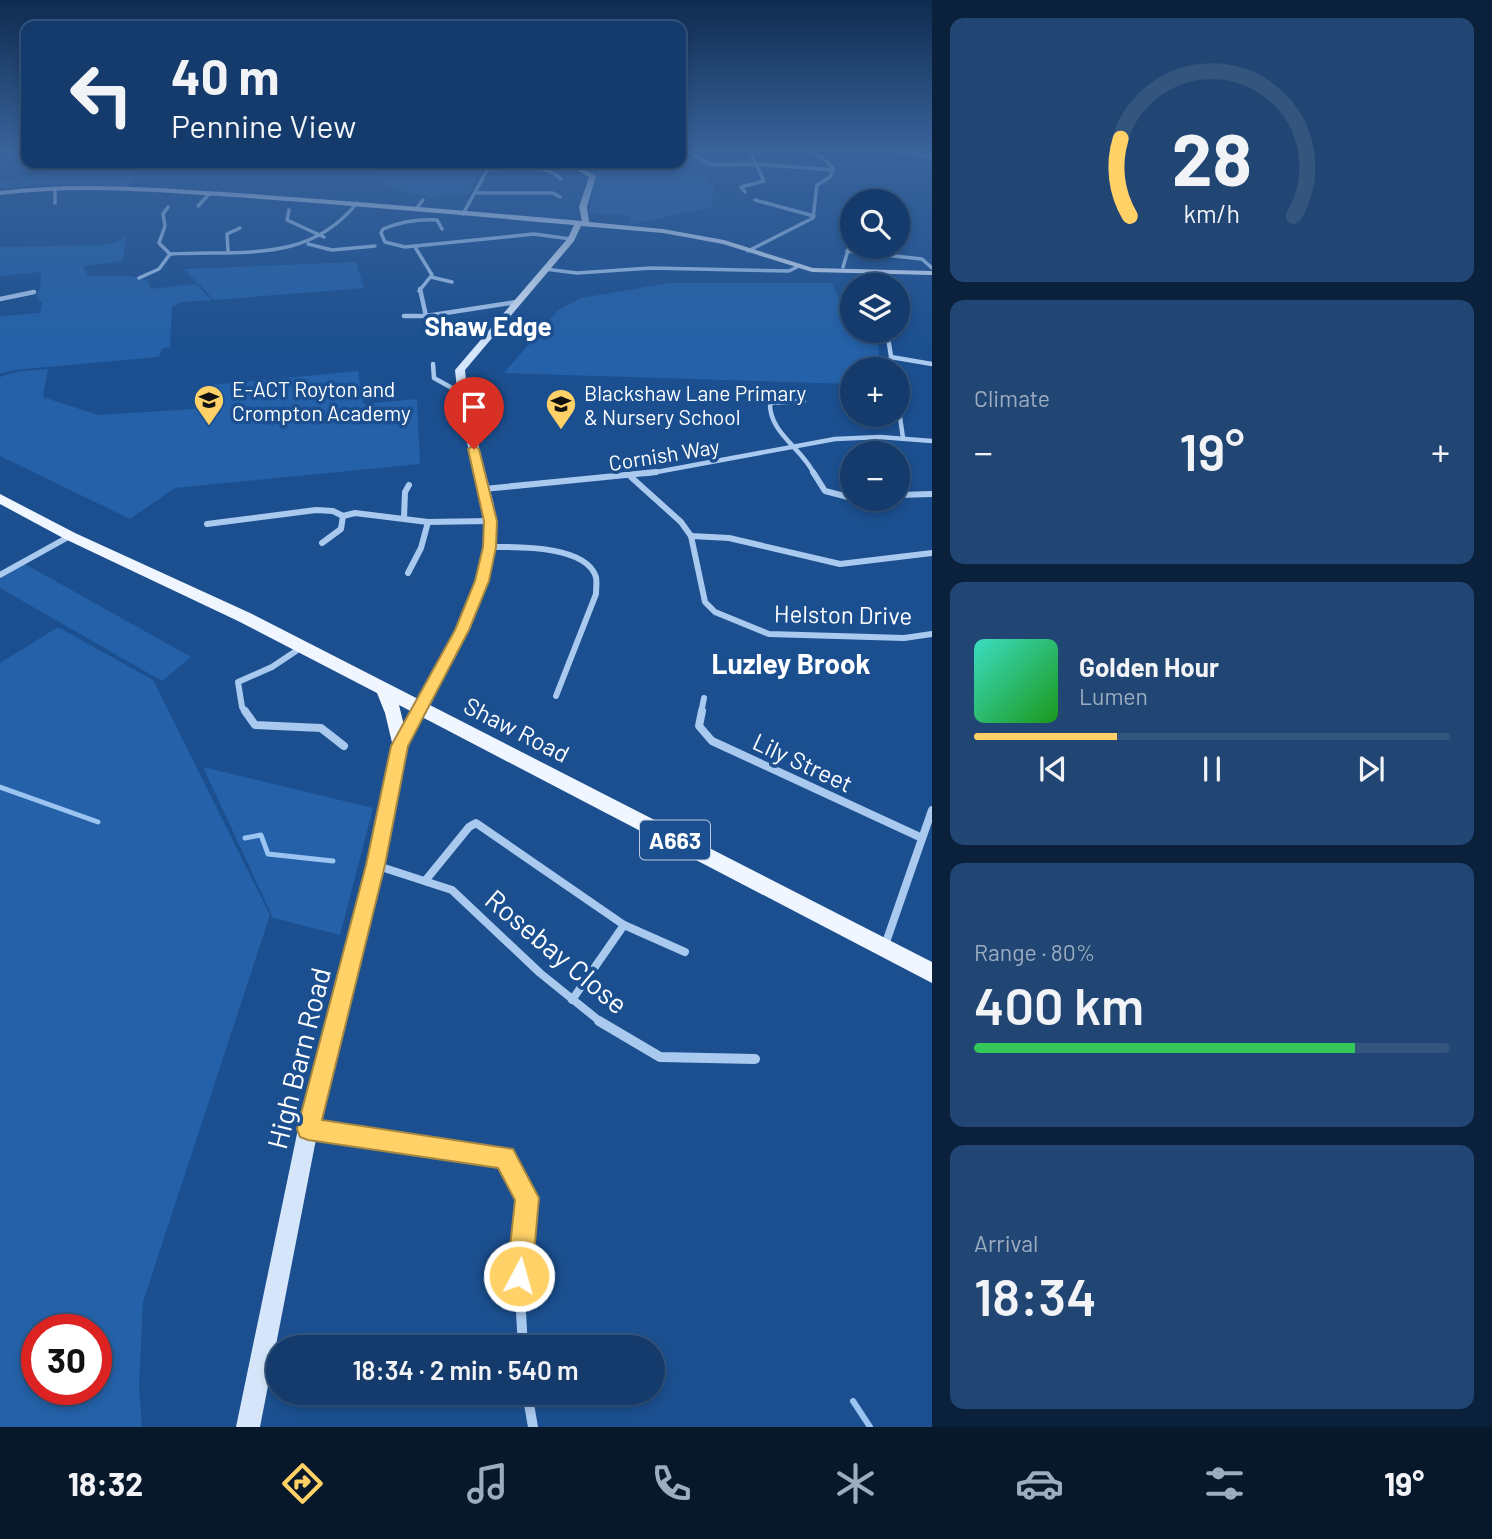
<!DOCTYPE html>
<meta charset="utf-8">
<style>
body{margin:0;font-family:Barlow,sans-serif;background:#214673;color:#f1f3f6;height:100vh;display:flex;flex-direction:column;font-size:26px;white-space:nowrap}
*{box-sizing:border-box;margin:0}
p{font-size:23px;color:#9dadc1}
.icon{flex:none;width:38px;height:38px;fill:none;stroke:currentColor;stroke-width:2;stroke-linecap:round;stroke-linejoin:round}
.map{position:relative;flex:1;overflow:hidden}
.sheet{display:flex;flex-direction:column;gap:18px;padding:18px;background:#0b203b;width:560px}
.sheet>*{flex:none}
.guide{position:absolute;left:21px;top:21px;width:665px;height:147px;border-radius:14px;box-shadow:0 4px 10px #0003,0 0 0 2px #33557e;background:#143b6b;color:#f1f3f6;overflow:hidden}
.buttons{position:absolute;left:840px;top:189px;display:grid;gap:14px}
.buttons a{display:grid;place-items:center;width:70px;height:70px;border-radius:50%;background:#143b6b;box-shadow:0 4px 10px #0003,0 0 0 2px #33557e;font-size:35px}
.speed{position:absolute;left:21px;top:1314px;display:flex;gap:14px;font-size:35px;font-weight:700;text-align:center}
.speed>*{display:grid;place-content:center;width:91px;height:91px;border-radius:50%;background:#143b6b;box-shadow:0 4px 10px #0003,0 0 0 2px #33557e;line-height:1}
.speed .limit{border:10px solid #d22;background:#fff;color:#111}
.pin{position:absolute;display:grid;place-items:center;width:60px;height:60px;color:#fff;margin:-72px -30px;border-radius:50% 50% 50% 0;rotate:-45deg;box-shadow:0 0 7px #0007}
.pin .icon{rotate:45deg}
.me{position:absolute;width:77px;margin:-38px;rotate:6deg;stroke-linejoin:round;filter:drop-shadow(0 0 5px #0008)}
.turn{display:flex;align-items:center;gap:24px;height:147px;padding:0 35px;font-size:32px}
.turn .icon{width:91px;height:91px;stroke-width:2.5}
.turn b{display:block;font-size:49px;line-height:60px}
.big{font-size:52px;font-weight:600;line-height:1.1}
.sheet .widget{flex:1;display:flex;flex-direction:column;justify-content:center;gap:10px;min-width:0;padding:0 24px;border-radius:14px;background:#214673}
.sheet .dial{align-items:center;gap:0}
.dial svg{height:182px;overflow:visible;fill:none;stroke:#33557e;stroke-width:7;stroke-linecap:round;text-anchor:middle}
.dial text{fill:#f1f3f6;stroke:none}
.song{display:flex;align-items:center;gap:21px}
.cover{width:84px;height:84px;border-radius:10px;background:linear-gradient(135deg,hsl(170 70% 55%),hsl(120 70% 35%))}
.played{height:7px;border-radius:4px;background:linear-gradient(90deg,#ffd166 30%,#33557e 30%)}
.keys{display:flex;justify-content:space-around;direction:ltr}
.heat{display:flex;justify-content:space-between;align-items:center;font-size:38px;direction:ltr}
.charge{height:10px;border-radius:5px;background:linear-gradient(90deg,#34c759 80%,#33557e 0)}
.trip{position:absolute;left:266px;top:1335px;width:399px;height:70px;border-radius:35px;background:#143b6b;box-shadow:0 4px 10px #0003,0 0 0 2px #33557e;font-weight:600;line-height:70px;text-align:center}
.tab-bar{display:flex;height:112px;justify-content:space-around;align-items:center;background:#08182b;color:#9dadc1}
.tab-bar .icon{width:49px;height:49px}
.tab-bar .active{color:#ffd166}
.tab-bar b{font-size:32px;color:#f1f3f6}
main{display:flex;flex:1;min-height:0}
.map>svg:first-child{display:block}
.green{fill:#2461a8;fill-rule:evenodd}
.lines{fill:none;stroke-linecap:round;stroke-linejoin:round}
.stream-far1{stroke:#9cc4f0;stroke-width:5}
.stream{stroke:#9cc4f0;stroke-width:6}
.street-far4{stroke:#a9c9ee;stroke-width:3.5}
.street-far3{stroke:#a9c9ee;stroke-width:4.5}
.street-far2{stroke:#a9c9ee;stroke-width:6}
.street-far1{stroke:#a9c9ee;stroke-width:8}
.street{stroke:#a9c9ee;stroke-width:10}
.secondary{fill:#d6e6fa;fill-rule:evenodd}
.primary{fill:#f0f6ff;fill-rule:evenodd}
.route{fill:#ffd166;stroke:#a68842;stroke-width:2}
.labels{text-anchor:middle;dominant-baseline:central;stroke-width:7;stroke-linejoin:round;paint-order:stroke}
.far-poi-label{font-size:21px;fill:#fff;stroke:#1b4f8f;text-anchor:start}
.far-street-label{font-size:21px;fill:#fff;stroke:#1b4f8f}
.shield{fill:#1b4f8f;stroke:#bbcadd;stroke-width:2}
.shield-label{font-size:23px;font-weight:bold;fill:#fff}
.street-label{font-size:24px;fill:#fff;stroke:#1b4f8f}
.far-district-label{font-size:26px;font-weight:bold;fill:#fff;stroke:#1b4f8f}
.quarter-label{font-size:28px;font-weight:bold;fill:#fff;stroke:#1b4f8f}
.near-street-label{font-size:28px;fill:#fff;stroke:#1b4f8f}
</style>
<main>
<div class="map">
<svg width="932" height="1427" viewBox="0 0 932 1427">
<rect width="100%" height="100%" fill="#1b4f8f"/>
<g class="green">
<path d="M 51,163 C 81,163 108,168 139,171 L 128,186 L 41,184 L 0,189 L 0,181 L 40,174 L 50,168 Z"/>
<polygon points="363,163 486,163 468,195 429,197 408,193 389,186 374,167"/>
<polygon points="573,163 672,163 682,170 706,175 714,187 711,207 629,225 632,216 589,213 596,176"/>
<polygon points="126,236 123,261 83,266 88,276 131,276 148,281 150,289 196,284 212,300 182,302 172,307 170,347 162,349 159,357 14,370 0,374 0,316 40,313 42,303 36,296 40,289 41,272 0,276 0,247 103,245 115,243"/>
<polygon points="356,262 364,288 214,300 184,269"/>
<polygon points="669,283 832,283 846,316 852,319 852,331 877,331 880,369 852,369 852,384 504,373 557,311 581,298"/>
<polygon points="48,369 43,397 98,415 209,408 211,385 358,371 363,404 417,399 420,464 175,488 130,519 0,456 0,377 15,372"/>
<polygon points="25,564 191,657 162,681 0,588 0,579"/>
<path d="M 58,627 L 153,680 L 270,915 L 143,1302 L 139,1387 L 142,1427 L 0,1427 L 0,663 ZM 37,1330 L 96,1330 L 96,1390 L 37,1390 Z"/>
<polygon points="203,767 373,808 340,935 273,918"/>
</g>
<g class="lines">
<g class="stream-far1">
<polyline points="0,787 98,822"/>
<polyline points="245,838 261,835 268,854 333,861"/>
</g>
<polyline class="stream" points="853,1401 870,1427"/>
<g class="street-far4">
<polyline points="684,150 712,165 757,164 833,170"/>
<polyline points="890,151 932,157"/>
<path d="M 488,169 C 511,170 544,161 561,179"/>
<polyline points="55,188 55,203"/>
<polyline points="745,192 741,187 764,181 749,150"/>
<polyline points="477,193 553,193 560,197"/>
<polyline points="755,200 814,216"/>
<polyline points="198,206 210,193"/>
<path d="M 168,207 L 163,214 L 165,226 L 159,243 L 170,254 C 241,250 308,264 357,203"/>
<polyline points="416,209 423,200"/>
<polyline points="289,210 287,220 324,237"/>
<polyline points="463,214 491,163"/>
<path d="M 442,229 L 437,220 C 418,219 400,222 383,229 L 381,233 L 385,242 L 405,247 L 534,234 L 571,239"/>
<polyline points="308,244 332,250 375,246"/>
<polyline points="415,247 432,275 419,291"/>
<polyline points="228,251 227,234 240,228"/>
<polyline points="748,251 813,218 817,185 830,177 833,168 823,158 803,150"/>
<polyline points="847,251 922,259 932,268"/>
<polyline points="843,267 852,237"/>
<polyline points="545,269 577,273 651,268 789,271 797,267"/>
<polyline points="879,273 881,285"/>
<polyline points="431,277 452,282"/>
<polyline points="139,278 159,269 170,254"/>
</g>
<g class="street-far3">
<polyline points="0,299 34,292"/>
<polyline points="404,316 426,316 420,289"/>
<polyline points="426,316 517,302"/>
<polyline points="887,331 893,369"/>
<polyline points="891,357 932,364"/>
<polyline points="433,364 434,378 461,393"/>
<path d="M 804,401 L 770,403 C 769,433 803,449 814,474"/>
<polyline points="898,403 903,438"/>
<polyline points="646,474 835,439 880,437 932,441"/>
</g>
<g class="street-far2">
<polyline points="813,472 825,491 852,498"/>
<polyline points="631,477 681,522 691,536 705,602 715,612 769,634 904,638 932,634"/>
<polyline points="484,489 656,472"/>
<polyline points="898,495 932,494"/>
<polyline points="404,518 405,492 409,485"/>
<polyline points="207,524 316,510 333,511 343,516 355,513 428,522 489,521"/>
<polyline points="691,536 729,538 840,564 932,553"/>
<polyline points="322,543 341,529 343,516"/>
<path d="M 490,547 C 517,547 586,545 596,577 C 597,582 596,589 596,594 L 556,696"/>
<polyline points="408,573 421,548 428,522"/>
<polyline points="0,575 70,536"/>
<polyline points="246,713 242,707 238,682 272,667 302,647"/>
<polyline points="701,713 704,698"/>
</g>
<g class="street-far1">
<polyline points="245,711 255,725 321,728 344,746"/>
<polyline points="702,711 699,726 712,741 922,838"/>
<polyline points="375,865 452,890 540,973 602,1023"/>
<polyline points="425,881 469,827 476,823 624,925 572,1000"/>
<polyline points="624,925 685,952"/>
<polyline points="884,948 932,810"/>
</g>
<g class="street">
<polyline points="599,1021 660,1057 755,1059"/>
<polyline points="309,1129 505,1157 527,1198 519,1276 523,1348"/>
<polyline points="527,1393 533,1427"/>
</g>
<path class="secondary" d="M 565,163 L 572,163 L 596,176 L 587,207 L 589,222 L 663,229 L 724,240 L 813,268 L 932,271 L 932,275 L 812,272 L 723,244 L 663,233 L 581,226 L 574,241 L 465,370 L 469,409 L 494,505 L 496,547 L 488,581 L 468,630 L 407,746 L 383,865 L 318,1129 L 260,1427 L 236,1427 L 298,1129 L 367,865 L 393,746 L 456,630 L 476,581 L 484,547 L 482,505 L 459,409 L 455,370 L 568,238 L 574,225 C 461,215 348,205 234,197 C 156,192 78,185 0,195 L 0,191 C 80,181 158,188 238,193 C 353,201 468,211 582,221 L 579,207 L 589,177 Z"/>
<polygon class="primary" points="0,494 75,533 250,613 932,962 932,983 399,705 409,746 406,751 394,751 385,713 377,693 238,621 65,539 0,504"/>
</g>
<linearGradient id="sky" x2="0" y2="1"><stop stop-color="#0f2b4f"/><stop offset="0.43" stop-color="#39639b"/><stop offset="1" stop-color="#39639b" stop-opacity="0"/></linearGradient>
<rect width="932" height="350" fill="url(#sky)"/>
<polygon class="route" points="474,445 479,449 497,521 496,547 489,581 469,630 408,746 385,865 322,1120 513,1149 539,1198 532,1276 528,1284 519,1288 511,1284 507,1276 515,1200 498,1168 308,1140 300,1137 297,1129 366,865 391,746 455,630 475,581 483,547 484,521 468,449"/>
<defs>
<g id="school-pin" transform="scale(1.575)"><path d="M0 17L-7.5 6A9.5 9.5 0 1 1 7.5 6Z" fill="#ffd166" stroke="#1b4f8f"/><path d="M0-5L7-2L0 1L-7-2ZM-4 1L0 2.5L4 1V4Q0 6-4 4Z" fill="#111"/></g>
</defs>
<g fill-rule="evenodd">
<use href="#school-pin" x="209" y="400"/>
<use href="#school-pin" x="561" y="404"/>
</g>
<g class="labels">
<g class="far-poi-label">
<text x="232" y="388">E-ACT Royton and<tspan x="232" dy="24">Crompton Academy</tspan></text>
<text x="584" y="392">Blackshaw Lane Primary<tspan x="584" dy="24">&amp; Nursery School</tspan></text>
</g>
<g class="far-street-label">
<text transform="translate(664 454) rotate(-9)">Cornish Way</text>
</g>
<rect class="shield" x="640" y="820.5" width="70" height="39" rx="5"/>
<g class="shield-label">
<text x="675" y="840">A663</text>
</g>
<g class="street-label">
<text transform="translate(843 614) rotate(1)">Helston Drive</text>
<text transform="translate(517 729) rotate(27)">Shaw Road</text>
<text transform="translate(803 762) rotate(25)">Lily Street</text>
</g>
<g class="far-district-label">
<text x="488" y="325">Shaw Edge</text>
</g>
<g class="quarter-label">
<text x="791" y="663">Luzley Brook</text>
</g>
<g class="near-street-label">
<text transform="translate(557 951) rotate(40)">Rosebay Close</text>
<text transform="translate(298 1058) rotate(-76)">High Barn Road</text>
</g>
</g>
</svg>
<div class="buttons">
<a><svg class="icon" aria-label="search" viewBox="0 0 24 24"><circle cx="10" cy="10" r="6"/><path d="M15 15l6 6"/></svg></a>
<a><svg class="icon" aria-label="layers" viewBox="0 0 24 24"><path d="M12 4l9 5-9 5-9-5zM3 14l9 5 9-5"/></svg></a>
<a>+</a>
<a>−</a>
</div>
<div class="speed"><div class="limit">30</div></div>
<div class="pin" style="left:474px;top:449px;background:#d93025"><svg class="icon" aria-label="arrive" viewBox="0 0 24 24"><path d="M6 21V4h12l-3 4 3 4H6"/></svg></div>
<svg class="me" style="left:519px;top:1276px" viewBox="-20 -20 40 40"><circle r="17" fill="#ffd166" stroke="#fff" stroke-width="3"/><path d="M0-11L8 9 0 5-8 9z" fill="#fff"/></svg>
<div class="trip">18:34 · 2 min · 540 m</div>
<div class="guide">
<div class="turn"><svg class="icon" aria-label="left" viewBox="0 0 24 24"><path d="M17 20v-9H6M10 6l-5 5 5 5"/></svg><div><b>40 m</b>Pennine View</div></div>
</div>
</div>
<section class="sheet">
<div class="widget dial"><svg viewBox="0 0 100 80">
<path d="M14 69A42 42 0 1 1 86 69"/>
<path d="M14 69A42 42 0 0 1 10 35" stroke="#ffd166"/>
<text x="50" y="56" font-size="32" font-weight="700">28</text>
<text x="50" y="72" font-size="11">km/h</text>
</svg></div>
<div class="widget"><p>Climate</p>
<div class="heat"><a>−</a><b class="big">19°</b><a>+</a></div>
</div>
<div class="widget">
<div class="song"><i class="cover"></i><div><b>Golden Hour</b><p>Lumen</p></div></div>
<div class="played"></div>
<div class="keys"><svg class="icon" aria-label="previous" viewBox="0 0 24 24"><path d="M18 5L8 12l10 7zM5 5v14"/></svg><svg class="icon" aria-label="pause" viewBox="0 0 24 24"><path d="M8 5v14M16 5v14"/></svg><svg class="icon" aria-label="next" viewBox="0 0 24 24"><path d="M6 5l10 7-10 7zM19 5v14"/></svg></div>
</div>
<div class="widget"><p>Range · 80%</p><b class="big">400 km</b><div class="charge"></div></div>
<div class="widget"><p>Arrival</p><b class="big">18:34</b></div>
</section>
</main>
<nav class="tab-bar">
<b>18:32</b>
<svg class="icon active" aria-label="directions" viewBox="0 0 24 24"><path d="M12 3l9 9-9 9-9-9zM9 14v-3h6M13 9l2 2-2 2"/></svg>
<svg class="icon" aria-label="music" viewBox="0 0 24 24"><path d="M9 18V5l10-2v13"/><circle cx="6" cy="18" r="3"/><circle cx="16" cy="16" r="3"/></svg>
<svg class="icon" aria-label="phone" viewBox="0 0 24 24"><path d="M5 4h4l2 5-3 2q2 4 5 5l2-3 5 2v4C11 20 4 13 5 4z"/></svg>
<svg class="icon" aria-label="climate" viewBox="0 0 24 24"><path d="M12 3v18M4 7l16 10M4 17L20 7"/></svg>
<svg class="icon" aria-label="car" viewBox="0 0 24 24"><path d="M5 17H2v-5l4-1 3-4h7l3 4 3 1v5h-3M9 17h6M6 11h13"/><circle cx="7" cy="17" r="2"/><circle cx="17" cy="17" r="2"/></svg>
<svg class="icon" aria-label="filters" viewBox="0 0 24 24"><path d="M4 7h16M4 17h16"/><circle cx="9" cy="7" r="2"/><circle cx="15" cy="17" r="2"/></svg>
<b>19°</b>
</nav>
